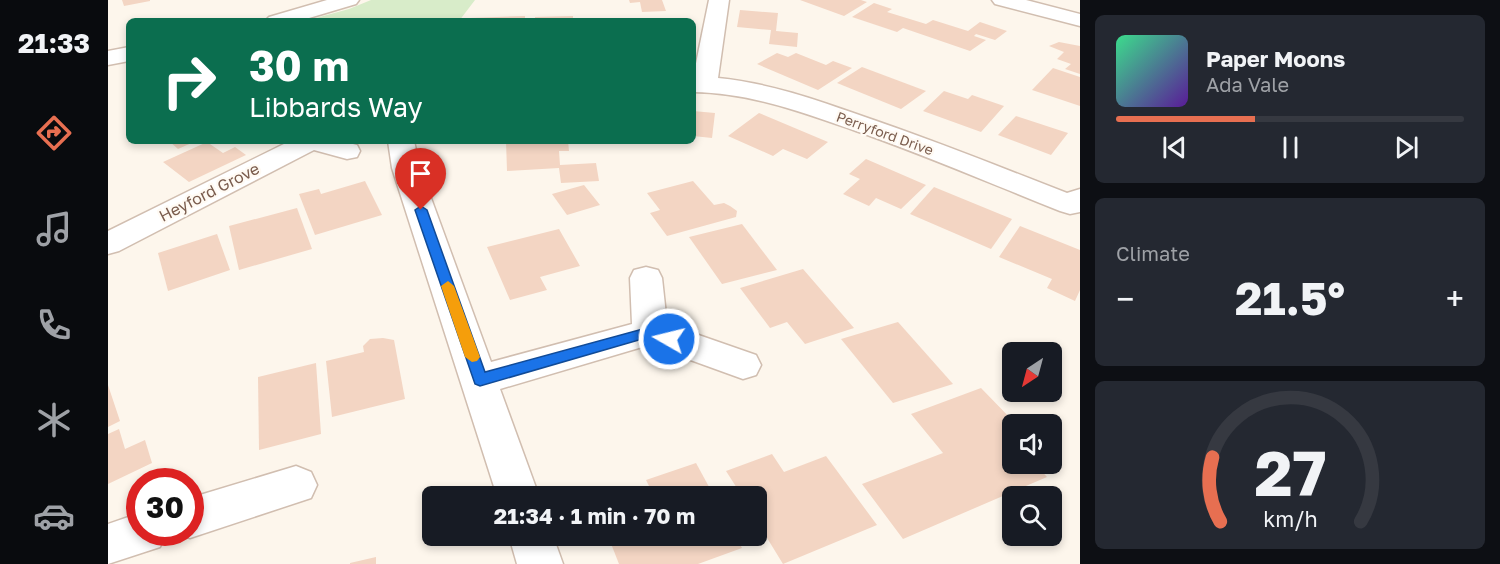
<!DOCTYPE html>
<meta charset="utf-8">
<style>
body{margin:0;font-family:"Golos Text",sans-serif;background:#242831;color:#f1f3f6;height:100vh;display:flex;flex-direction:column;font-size:22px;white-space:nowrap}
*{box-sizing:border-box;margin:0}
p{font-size:20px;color:#9ea1a6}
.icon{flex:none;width:33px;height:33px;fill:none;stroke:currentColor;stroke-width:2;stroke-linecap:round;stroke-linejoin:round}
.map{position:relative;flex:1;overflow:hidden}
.sheet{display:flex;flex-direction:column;gap:15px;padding:15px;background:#0d0f14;width:420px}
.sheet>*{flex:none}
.hud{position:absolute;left:18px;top:18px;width:570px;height:126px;border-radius:9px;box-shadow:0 3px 9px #0003;background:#0b6e4f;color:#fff;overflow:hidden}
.needle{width:39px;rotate:216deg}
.fabs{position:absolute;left:894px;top:342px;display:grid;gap:12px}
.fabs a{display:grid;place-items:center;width:60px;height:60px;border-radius:9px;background:#171b24;box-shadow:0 3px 9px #0003;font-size:30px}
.speed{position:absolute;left:18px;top:468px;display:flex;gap:12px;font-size:30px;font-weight:700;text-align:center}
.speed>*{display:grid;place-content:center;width:78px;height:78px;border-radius:50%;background:#171b24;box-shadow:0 3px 9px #0003;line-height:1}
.speed .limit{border:9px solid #d22;background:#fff;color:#111}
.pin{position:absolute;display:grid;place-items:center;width:51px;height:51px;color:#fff;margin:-62px -26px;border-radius:50% 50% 50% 0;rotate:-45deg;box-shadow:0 0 6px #0007}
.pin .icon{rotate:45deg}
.me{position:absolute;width:66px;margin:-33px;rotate:278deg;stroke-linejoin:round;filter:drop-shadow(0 0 4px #0008)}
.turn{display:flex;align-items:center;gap:21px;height:126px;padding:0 24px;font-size:27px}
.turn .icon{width:78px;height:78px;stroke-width:2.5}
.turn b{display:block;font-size:42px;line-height:51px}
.big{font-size:45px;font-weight:700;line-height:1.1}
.sheet .tile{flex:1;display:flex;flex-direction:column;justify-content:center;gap:9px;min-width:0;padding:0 21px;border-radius:9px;background:#242831}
.sheet .dial{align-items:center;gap:0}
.dial svg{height:156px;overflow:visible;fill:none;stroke:#363941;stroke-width:7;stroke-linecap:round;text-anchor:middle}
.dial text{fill:#f1f3f6;stroke:none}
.song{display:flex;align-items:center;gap:18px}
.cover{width:72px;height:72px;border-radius:9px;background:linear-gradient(135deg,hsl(150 70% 55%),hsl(270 70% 35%))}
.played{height:6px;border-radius:3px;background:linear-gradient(90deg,#e76f51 40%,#363941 40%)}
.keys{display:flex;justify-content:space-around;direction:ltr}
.heat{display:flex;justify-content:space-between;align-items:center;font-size:33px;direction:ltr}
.trip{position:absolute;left:314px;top:486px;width:345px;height:60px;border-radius:9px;background:#171b24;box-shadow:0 3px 9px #0003;font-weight:700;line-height:60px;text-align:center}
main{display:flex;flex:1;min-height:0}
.dock{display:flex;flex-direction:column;width:108px;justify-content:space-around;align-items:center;background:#090b0e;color:#9ea1a6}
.dock .icon{width:42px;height:42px}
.dock .active{color:#e76f51}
.dock b{font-size:27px;color:#f1f3f6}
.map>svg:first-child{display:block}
.green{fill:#d8ecc9}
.building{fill:#f3d5c3}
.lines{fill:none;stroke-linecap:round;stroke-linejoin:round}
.minor-casing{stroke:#d1beb0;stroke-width:3}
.minor{fill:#fff;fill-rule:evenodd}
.route{fill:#1a73e8;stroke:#114b97;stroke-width:1.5}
.slow{fill:#f59e0b}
.labels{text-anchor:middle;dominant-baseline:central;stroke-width:4.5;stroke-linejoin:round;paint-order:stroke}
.far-street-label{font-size:14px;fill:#7a5c4d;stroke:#fffaf3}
.street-label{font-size:16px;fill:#7a5c4d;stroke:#fffaf3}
</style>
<main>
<nav class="dock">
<b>21:33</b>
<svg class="icon active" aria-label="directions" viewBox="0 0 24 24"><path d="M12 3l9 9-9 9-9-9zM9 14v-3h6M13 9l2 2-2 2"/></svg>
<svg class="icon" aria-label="music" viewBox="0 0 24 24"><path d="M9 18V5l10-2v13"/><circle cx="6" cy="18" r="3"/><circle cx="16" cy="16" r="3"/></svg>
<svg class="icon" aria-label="phone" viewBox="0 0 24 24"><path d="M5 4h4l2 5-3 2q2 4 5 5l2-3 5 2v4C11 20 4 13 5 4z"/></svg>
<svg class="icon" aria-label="climate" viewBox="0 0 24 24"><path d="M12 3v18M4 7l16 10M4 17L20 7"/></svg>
<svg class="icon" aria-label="car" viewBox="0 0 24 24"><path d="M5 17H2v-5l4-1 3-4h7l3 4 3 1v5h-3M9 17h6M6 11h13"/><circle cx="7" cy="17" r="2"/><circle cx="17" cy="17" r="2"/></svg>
</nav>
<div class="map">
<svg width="972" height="564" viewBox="0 0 972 564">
<rect width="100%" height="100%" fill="#fdf6ec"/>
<polygon class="green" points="263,0 367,0 351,21 197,21 241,9"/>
<g class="building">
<polygon points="14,0 42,0 42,1 16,6"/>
<polygon points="521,0 554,0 558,11 534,12 532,2 522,3"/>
<polygon points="692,0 753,0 759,2 736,16"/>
<polygon points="766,3 784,9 779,12 818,24 825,20 860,31 872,22 899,31 887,40 868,34 866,36 878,40 862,51 795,28 789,32 744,17"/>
<polygon points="632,10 670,13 668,31 690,33 689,47 661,44 663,30 629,27"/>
<polygon points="417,16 417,21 362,21 362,18"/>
<polygon points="465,16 465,21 427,21 427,17"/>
<polygon points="951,42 972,46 972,74 957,69 963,64 949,59 956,52 941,46"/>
<polygon points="669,53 680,57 688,53 718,65 725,61 744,68 710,90 649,64"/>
<polygon points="754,67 818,91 793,109 729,83"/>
<polygon points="945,68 972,77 972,106 924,90"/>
<polygon points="836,91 860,99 864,95 896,106 873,132 815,111"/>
<polygon points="585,111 607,113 604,138 585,136"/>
<polygon points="651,113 720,142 699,159 675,149 665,156 620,136"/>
<polygon points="908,116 960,133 943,155 890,135"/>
<polygon points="61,141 88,141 70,149"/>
<polygon points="398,141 460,141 461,151 451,151 452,165 488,163 491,181 453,183 451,168 399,171"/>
<polygon points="99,142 115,153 127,147 138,155 81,182 55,162"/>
<polygon points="758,159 818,185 793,209 768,198 761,206 735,194 752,179 741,174"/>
<polygon points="257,181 274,215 207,235 191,194 211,189 213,194"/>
<polygon points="585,181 606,205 616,203 622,206 629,211 628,217 559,236 542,213 552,210 539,193"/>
<polygon points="476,185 492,205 459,215 444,194"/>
<polygon points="826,187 904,219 883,249 802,214"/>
<polygon points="189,208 204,249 131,270 121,226"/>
<polygon points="634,224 669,270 614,284 581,237"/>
<polygon points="912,226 972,250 972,290 967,301 939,288 944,279 891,257"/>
<polygon points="451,229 472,266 432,277 439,290 402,300 379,247"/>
<polygon points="109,234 122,270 60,291 50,253"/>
<polygon points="695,269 746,328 697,344 679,322 662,328 632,288"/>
<polygon points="790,322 845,384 785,403 733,339"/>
<polygon points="275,338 286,340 297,399 224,417 218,361 256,352 255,346 262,339"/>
<polygon points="208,363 213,434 151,450 150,377"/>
<polygon points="0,385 12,421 0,427"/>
<polygon points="873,388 908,424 895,430 904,440 904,464 927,464 939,477 795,539 754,484 835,453 803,414"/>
<polygon points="11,429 17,449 37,440 44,463 0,484 0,434"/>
<polygon points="664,454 676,472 718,456 769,525 675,564 648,520 648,496 634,496 618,471"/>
<polygon points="588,463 606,496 546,496 538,480"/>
<polygon points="500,536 627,536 634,548 590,564 511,564"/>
<polygon points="268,557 268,564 242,564 242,563"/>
</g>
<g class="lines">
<g class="minor-casing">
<g id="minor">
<polygon points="219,0 251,0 248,4 191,21 157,21 161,17"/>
<path d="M 601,0 L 621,0 L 610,78 C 661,83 709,100 757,117 C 825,140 892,167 959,193 L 972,189 L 972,212 L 962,214 L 952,211 C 884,184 817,155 748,131 C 694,112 643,93 585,92 L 585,78 Z"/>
<polygon points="884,0 918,0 972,14 972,26 887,4"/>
<polygon points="21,47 21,61 0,65 0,51"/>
<polygon points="182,141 233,141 249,145 252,151 249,157 239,159 206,150 11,251 0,254 0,231"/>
<polygon points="280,141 306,141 312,168 383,362 524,324 522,278 526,270 538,267 550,270 554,278 559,324 648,355 653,365 648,375 635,379 541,345 392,389 431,496 389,496 284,168"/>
<polygon points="188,466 203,472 209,485 203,498 82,538 67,532 82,532 82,498"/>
<polygon points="32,513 32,532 58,532 52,547 0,564 0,524"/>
<polygon points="401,536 445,536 455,564 409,564"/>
</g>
</g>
<use href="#minor" class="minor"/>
</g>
<polygon class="route" points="313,206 319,210 377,372 542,327 566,335 568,339 561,344 541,337 372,386 367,384 307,210"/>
<polygon class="slow" points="340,281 346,286 372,357 369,361 364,362 357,357 333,286"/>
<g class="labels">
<g class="far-street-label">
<text transform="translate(777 133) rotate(20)">Perryford Drive</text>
</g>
<g class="street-label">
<text transform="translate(101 192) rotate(-27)">Heyford Grove</text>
</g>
</g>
</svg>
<div class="fabs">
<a><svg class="needle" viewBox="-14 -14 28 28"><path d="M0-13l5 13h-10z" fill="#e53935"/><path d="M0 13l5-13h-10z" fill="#9ea1a6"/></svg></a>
<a><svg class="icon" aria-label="sound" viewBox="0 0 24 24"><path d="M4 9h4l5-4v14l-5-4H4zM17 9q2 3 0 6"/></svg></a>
<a><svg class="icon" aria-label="search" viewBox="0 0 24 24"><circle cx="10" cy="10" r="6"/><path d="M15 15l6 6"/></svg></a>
</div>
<div class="speed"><div class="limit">30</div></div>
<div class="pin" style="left:313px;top:210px;background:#d93025"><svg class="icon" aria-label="arrive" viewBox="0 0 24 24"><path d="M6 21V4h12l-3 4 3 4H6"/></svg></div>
<svg class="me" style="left:561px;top:339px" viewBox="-20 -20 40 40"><circle r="17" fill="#1a73e8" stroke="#fff" stroke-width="3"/><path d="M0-11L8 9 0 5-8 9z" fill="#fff"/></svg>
<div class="trip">21:34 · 1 min · 70 m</div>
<div class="hud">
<div class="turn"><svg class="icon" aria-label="right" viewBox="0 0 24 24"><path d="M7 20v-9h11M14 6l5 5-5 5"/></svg><div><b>30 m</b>Libbards Way</div></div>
</div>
</div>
<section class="sheet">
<div class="tile">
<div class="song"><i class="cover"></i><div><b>Paper Moons</b><p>Ada Vale</p></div></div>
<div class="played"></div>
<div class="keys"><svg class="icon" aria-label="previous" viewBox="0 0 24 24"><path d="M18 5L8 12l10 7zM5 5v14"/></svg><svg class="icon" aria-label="pause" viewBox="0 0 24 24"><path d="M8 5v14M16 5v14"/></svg><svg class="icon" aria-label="next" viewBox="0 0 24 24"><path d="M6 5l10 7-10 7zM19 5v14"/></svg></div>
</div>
<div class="tile"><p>Climate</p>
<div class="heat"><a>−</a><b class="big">21.5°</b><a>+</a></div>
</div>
<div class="tile dial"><svg viewBox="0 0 100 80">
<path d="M14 69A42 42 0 1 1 86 69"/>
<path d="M14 69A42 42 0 0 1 10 36" stroke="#e76f51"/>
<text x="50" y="56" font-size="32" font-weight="700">27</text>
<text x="50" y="72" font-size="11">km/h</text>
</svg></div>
</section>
</main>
